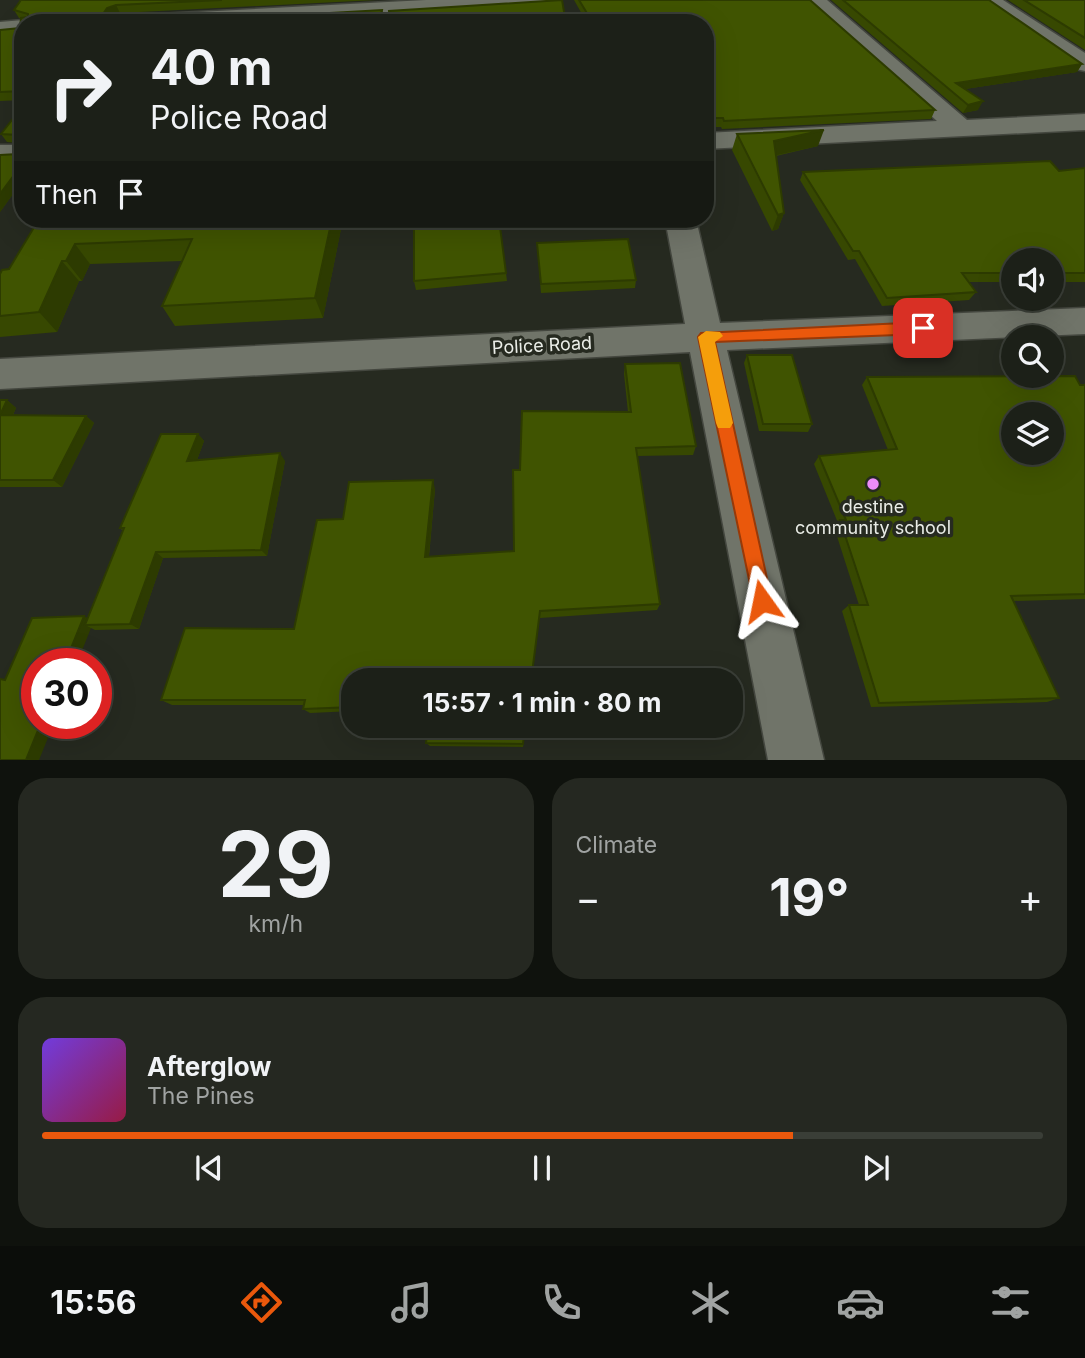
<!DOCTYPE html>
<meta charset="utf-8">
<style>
body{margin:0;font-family:Inter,sans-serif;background:#252821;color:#f1f3f6;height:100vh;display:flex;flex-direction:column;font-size:26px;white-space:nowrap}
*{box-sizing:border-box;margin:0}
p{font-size:23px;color:#a0a3a2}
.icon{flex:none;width:38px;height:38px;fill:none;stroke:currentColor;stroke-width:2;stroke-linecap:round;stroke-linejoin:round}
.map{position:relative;height:760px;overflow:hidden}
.drawer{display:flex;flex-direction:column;gap:18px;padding:18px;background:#0f120d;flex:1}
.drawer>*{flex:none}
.banner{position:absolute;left:14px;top:14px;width:700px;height:214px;border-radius:28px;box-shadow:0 7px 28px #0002,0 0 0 2px #3a3e37;background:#1c2018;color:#f1f3f6;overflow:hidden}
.tools{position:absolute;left:1001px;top:248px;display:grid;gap:14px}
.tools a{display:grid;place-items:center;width:63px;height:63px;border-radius:50%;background:#1c2018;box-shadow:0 7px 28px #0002,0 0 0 2px #3a3e37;font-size:35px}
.speed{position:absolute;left:21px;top:648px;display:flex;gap:14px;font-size:35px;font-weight:700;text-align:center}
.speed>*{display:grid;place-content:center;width:91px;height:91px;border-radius:50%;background:#1c2018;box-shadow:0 7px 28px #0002,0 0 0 2px #3a3e37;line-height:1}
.speed .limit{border:10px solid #d22;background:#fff;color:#111}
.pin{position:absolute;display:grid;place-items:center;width:60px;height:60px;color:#fff;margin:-30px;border-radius:14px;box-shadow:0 4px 10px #0006}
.me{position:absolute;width:77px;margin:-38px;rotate:348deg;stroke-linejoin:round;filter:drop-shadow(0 0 5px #0008)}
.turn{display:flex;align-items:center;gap:24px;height:147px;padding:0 21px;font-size:32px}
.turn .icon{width:91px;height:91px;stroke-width:2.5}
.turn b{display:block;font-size:49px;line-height:60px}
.then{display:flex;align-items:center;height:66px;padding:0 21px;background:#0003;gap:14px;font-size:26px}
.big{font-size:52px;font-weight:700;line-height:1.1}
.drawer .card{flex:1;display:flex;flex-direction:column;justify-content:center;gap:10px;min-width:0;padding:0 24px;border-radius:28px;background:#252821}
.drawer .dial{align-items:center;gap:0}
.dial b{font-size:91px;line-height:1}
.song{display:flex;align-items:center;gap:21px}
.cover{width:84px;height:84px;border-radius:10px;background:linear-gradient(135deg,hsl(260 70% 55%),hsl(340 70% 35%))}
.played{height:7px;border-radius:4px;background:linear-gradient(90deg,#ea580c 75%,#3a3e37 75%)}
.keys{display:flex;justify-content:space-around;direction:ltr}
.heat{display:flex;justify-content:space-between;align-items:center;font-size:38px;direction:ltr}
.drawer .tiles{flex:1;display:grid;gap:18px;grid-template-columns:1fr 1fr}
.card:last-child{grid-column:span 2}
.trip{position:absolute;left:341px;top:668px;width:402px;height:70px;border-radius:28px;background:#1c2018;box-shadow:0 7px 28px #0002,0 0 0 2px #3a3e37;font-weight:700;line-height:70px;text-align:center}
.dock{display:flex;height:112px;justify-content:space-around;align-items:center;background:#0b0d0a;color:#a0a3a2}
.dock .icon{width:49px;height:49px}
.dock .on{color:#ea580c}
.dock b{font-size:32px;color:#f1f3f6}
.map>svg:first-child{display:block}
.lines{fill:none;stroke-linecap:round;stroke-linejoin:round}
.minor-casing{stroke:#44473f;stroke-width:3}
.minor{fill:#707469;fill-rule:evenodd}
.wall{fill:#374801}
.shaded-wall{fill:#2d3b01}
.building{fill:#405401;stroke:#2d3b01;stroke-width:2;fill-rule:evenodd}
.route{fill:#ea580c;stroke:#983908;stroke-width:2}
.slow{fill:#f59e0b}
.poi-dot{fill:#ed8cf9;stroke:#262a20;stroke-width:2.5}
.labels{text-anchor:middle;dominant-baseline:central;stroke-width:7;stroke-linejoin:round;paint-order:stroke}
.street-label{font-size:18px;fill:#eaede7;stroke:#262a20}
.poi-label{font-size:18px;fill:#eaede7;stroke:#262a20}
</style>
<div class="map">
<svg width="1085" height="760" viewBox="0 0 1085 760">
<rect width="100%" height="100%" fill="#262a20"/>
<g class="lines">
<g class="minor-casing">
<g id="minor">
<polygon points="426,0 556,0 552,4 545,6 246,23 109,23 112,18 120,16"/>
<polygon points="803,0 827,0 967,120 1085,114 1085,130 705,149 705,133 937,121"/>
<polygon points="978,0 1003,0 1085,53 1085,71 1076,69"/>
<polygon points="23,20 31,23 23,23 23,34 0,36 0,22"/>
<rect x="0" y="145" width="23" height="16"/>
<polygon points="665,219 696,219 720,323 1085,308 1085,334 727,350 824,760 768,760 690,352 0,389 0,359 685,324"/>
</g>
</g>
<use href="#minor" class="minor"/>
</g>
<g class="wall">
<polygon points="21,0 376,0 120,13 111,15 110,18 243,18 382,10 384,18 383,23 23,23 23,100 0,101 0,30 20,28 21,18 19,18 14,10"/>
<polygon points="574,0 810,0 935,110 931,119 722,129 721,127 705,127 705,23 587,23"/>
<polygon points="831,0 989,0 1082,64 1077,72 965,89 978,110 963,113"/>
<polygon points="1008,0 1085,0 1085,50"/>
<polygon points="23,106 23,180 0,212 18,154 19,143 7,142 1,134"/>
<polygon points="737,134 818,146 776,156 784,213 778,229 772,231 732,150"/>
<polygon points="1085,168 1085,282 1052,282 1052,261 1013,261 1013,282 968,282 976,292 969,300 882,306 855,259 848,260 800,180 803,172 1059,171"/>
<polygon points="39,219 343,219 323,318 175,326 162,306 182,261 90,264 82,281 79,281 57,332 0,337 0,274 9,269"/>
<polygon points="537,243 636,280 635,288 541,293"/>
<polygon points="506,273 507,281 416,290 414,281"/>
<polygon points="747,355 812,424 808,432 759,431 744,363"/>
<polygon points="625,364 696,446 693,455 637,456 660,604 657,610 540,618 354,681 354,711 310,713 303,709 304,705 172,705 161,700 294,629 343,519 435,489 429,557 514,551 520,470 628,412 624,374"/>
<polygon points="867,377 1085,385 1085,599 1013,601 1059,698 1047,702 871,707 842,611 849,605 859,605 834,527 838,523 814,464 819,456 888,450 862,385"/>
<polygon points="0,400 7,400 16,408 13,415 86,416 94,423 62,487 0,487"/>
<polygon points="198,434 204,441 197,460 285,461 267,556 163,558 139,629 95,630 91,628 5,680 84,616 88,619 123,531 120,528"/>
<polygon points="526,726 523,747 430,746 426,743"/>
</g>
<g class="shaded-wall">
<polygon points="116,5 120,13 111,15 107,22 103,14 107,8"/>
<polygon points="382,10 384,18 383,23 379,23"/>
<polygon points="1082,64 1077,72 952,91 956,83"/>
<polygon points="983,101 978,110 963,113 968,105"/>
<polygon points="824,130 818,146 768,157 774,141"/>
<polygon points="23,163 23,180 0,212 0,194"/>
<polygon points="784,213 778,229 772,231 778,215"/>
<polygon points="332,219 343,219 323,318 315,298"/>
<polygon points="75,244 90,264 82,281 66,261"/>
<polygon points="62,261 79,281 57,332 39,312"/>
<polygon points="7,400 16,408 9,423 0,415"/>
<polygon points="86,416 94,423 62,487 53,480"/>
<polygon points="198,434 204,441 194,468 187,461"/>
<polygon points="280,453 285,461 267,556 261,550"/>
<polygon points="433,480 435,489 428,565 425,557"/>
<polygon points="156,552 163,558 139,629 130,624"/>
<polygon points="540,611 532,681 531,681"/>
<polygon points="84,616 94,622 85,625 91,628 77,663 65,663"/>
<polygon points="41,723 54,723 39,760 26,760"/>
</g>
<g class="building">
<polygon points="21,0 222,0 116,5 107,8 103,14 105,18 243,18 382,10 379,23 23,23 23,91 0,92 0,30 20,28 21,18 28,17 28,14 14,10"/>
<polygon points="562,0 566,23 390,23 389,11"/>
<polygon points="579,0 810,0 935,110 724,121 723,118 705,118 705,23 593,23"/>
<polygon points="843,0 989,0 1082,64 956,83 983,101 968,105"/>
<polygon points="1024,0 1085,0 1085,38"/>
<polygon points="23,106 23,163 0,194 0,155 18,154 19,135 1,134"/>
<polygon points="824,130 774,141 784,213 778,215 737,134"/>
<polygon points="1050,161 1059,171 1085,168 1085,273 1052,273 1052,261 1013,261 1013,273 962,273 976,292 887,298 859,251 853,251 803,172"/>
<polygon points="39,219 332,219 315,298 162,306 192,239 75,244 66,261 62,261 39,312 0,316 0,274 2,270 9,269"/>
<polygon points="414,219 499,219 506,273 414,281"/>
<polygon points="628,239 636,280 541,284 537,243"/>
<polygon points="747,355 792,355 812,424 763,424"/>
<polygon points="680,363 696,446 636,448 660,604 540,611 531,681 354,681 354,707 303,709 305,700 161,700 185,628 294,629 317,520 343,519 349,482 433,480 425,557 514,551 513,470 520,470 522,411 631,412 625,364"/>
<path d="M 1075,376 L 1080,385 L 1085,385 L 1085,594 L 1011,596 L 1059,698 L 879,703 L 849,605 L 868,605 L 840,520 L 846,520 L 819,456 L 897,449 L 867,377 ZM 1013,415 L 1052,415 L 1052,453 L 1013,453 Z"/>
<polygon points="0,400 7,400 0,415"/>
<polygon points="0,415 86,416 53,480 0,480"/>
<polygon points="161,434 198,434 187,461 280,453 261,550 156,552 130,624 85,625 124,528 120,528"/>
<polygon points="84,616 65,663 37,663 37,723 41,723 26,760 0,760 0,679 5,680 32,618"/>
<polygon points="428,726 525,726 523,744 426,743"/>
</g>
<polygon class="route" points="923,322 930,328 923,334 715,342 772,601 769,608 762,611 755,608 698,337 701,333"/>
<polygon class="slow" points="706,331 720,332 723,336 715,342 733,423 730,428 718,428 716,423 698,337"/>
<circle class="poi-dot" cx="873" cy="484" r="7"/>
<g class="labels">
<g class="street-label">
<text transform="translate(542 345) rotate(-3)">Police Road</text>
</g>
<g class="poi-label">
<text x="873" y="506">destine<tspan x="873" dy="21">community school</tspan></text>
</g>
</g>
</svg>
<div class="tools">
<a><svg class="icon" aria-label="sound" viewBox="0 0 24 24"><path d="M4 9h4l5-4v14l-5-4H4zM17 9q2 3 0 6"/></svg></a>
<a><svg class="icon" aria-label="search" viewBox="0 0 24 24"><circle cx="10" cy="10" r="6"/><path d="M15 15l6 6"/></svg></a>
<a><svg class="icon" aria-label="layers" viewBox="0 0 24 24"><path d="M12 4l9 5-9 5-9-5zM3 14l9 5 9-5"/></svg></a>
</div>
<div class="speed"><div class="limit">30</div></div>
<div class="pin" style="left:923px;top:328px;background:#d93025"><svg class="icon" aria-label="arrive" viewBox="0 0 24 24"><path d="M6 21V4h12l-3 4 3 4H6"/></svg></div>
<svg class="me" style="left:762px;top:601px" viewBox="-20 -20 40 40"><path d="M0-17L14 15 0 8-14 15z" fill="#ea580c" stroke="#fff" stroke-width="4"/></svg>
<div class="trip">15:57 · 1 min · 80 m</div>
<div class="banner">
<div class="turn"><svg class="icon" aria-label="right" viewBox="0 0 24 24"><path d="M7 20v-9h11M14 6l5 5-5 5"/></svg><div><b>40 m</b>Police Road</div></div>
<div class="then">Then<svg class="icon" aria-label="arrive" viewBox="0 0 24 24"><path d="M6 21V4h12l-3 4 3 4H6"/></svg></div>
</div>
</div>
<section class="drawer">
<div class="tiles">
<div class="card dial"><b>29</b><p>km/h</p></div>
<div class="card"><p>Climate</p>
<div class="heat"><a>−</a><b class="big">19°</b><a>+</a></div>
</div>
<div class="card">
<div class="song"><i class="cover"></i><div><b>Afterglow</b><p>The Pines</p></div></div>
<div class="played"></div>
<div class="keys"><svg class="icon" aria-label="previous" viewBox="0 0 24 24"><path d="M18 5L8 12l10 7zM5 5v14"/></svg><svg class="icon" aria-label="pause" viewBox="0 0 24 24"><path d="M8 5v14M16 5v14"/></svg><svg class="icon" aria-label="next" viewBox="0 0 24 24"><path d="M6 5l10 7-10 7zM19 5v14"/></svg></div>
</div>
</div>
</section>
<nav class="dock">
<b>15:56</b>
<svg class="icon on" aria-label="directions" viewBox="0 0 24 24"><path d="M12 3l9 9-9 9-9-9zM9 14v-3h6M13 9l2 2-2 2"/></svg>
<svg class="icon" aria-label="music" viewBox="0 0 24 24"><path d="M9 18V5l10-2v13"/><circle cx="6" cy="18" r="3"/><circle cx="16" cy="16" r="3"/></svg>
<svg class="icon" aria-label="phone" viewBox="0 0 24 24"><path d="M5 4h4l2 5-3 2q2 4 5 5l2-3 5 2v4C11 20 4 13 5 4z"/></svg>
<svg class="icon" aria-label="climate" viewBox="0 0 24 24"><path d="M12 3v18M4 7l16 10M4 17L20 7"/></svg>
<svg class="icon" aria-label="car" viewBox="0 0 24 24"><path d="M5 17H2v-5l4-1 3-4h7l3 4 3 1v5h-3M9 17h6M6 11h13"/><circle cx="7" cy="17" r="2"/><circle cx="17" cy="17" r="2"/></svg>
<svg class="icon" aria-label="filters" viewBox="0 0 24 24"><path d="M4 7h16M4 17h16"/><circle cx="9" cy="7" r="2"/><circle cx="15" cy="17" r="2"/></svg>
</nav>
